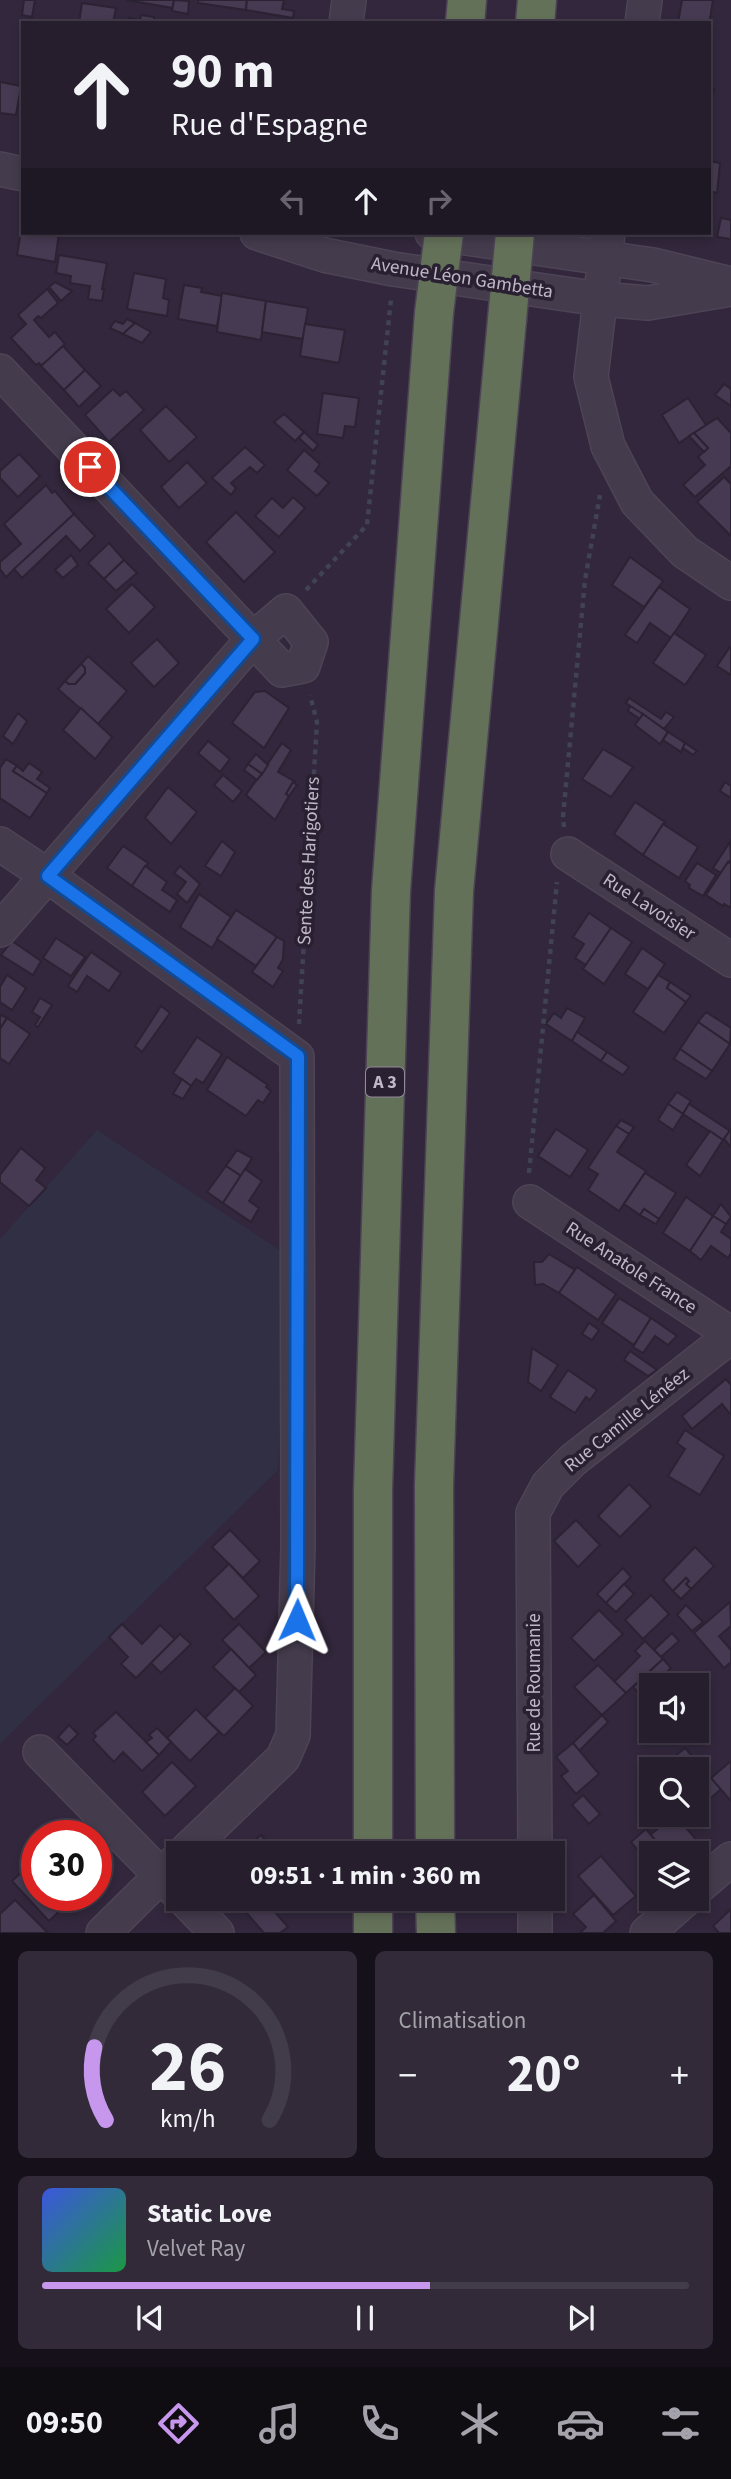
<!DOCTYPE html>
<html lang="fr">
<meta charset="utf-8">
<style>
body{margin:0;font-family:"Source Sans 3",sans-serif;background:#322a39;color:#f1f3f6;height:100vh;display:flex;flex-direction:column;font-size:26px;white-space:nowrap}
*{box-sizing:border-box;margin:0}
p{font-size:23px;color:#a4a2aa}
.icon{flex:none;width:38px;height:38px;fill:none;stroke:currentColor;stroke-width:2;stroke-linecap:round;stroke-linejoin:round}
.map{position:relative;height:1933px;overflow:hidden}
.drawer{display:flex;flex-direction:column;gap:18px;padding:18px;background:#151019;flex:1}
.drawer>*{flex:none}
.banner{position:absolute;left:21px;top:21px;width:690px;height:214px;border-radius:0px;box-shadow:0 4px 10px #0003,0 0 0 2px #423b49;background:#261d2d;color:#f1f3f6;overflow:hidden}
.buttons{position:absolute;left:639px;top:1673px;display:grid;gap:14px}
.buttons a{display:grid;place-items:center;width:70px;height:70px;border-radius:0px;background:#261d2d;box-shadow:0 4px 10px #0003,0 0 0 2px #423b49;font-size:35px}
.speed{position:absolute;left:21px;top:1820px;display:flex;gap:14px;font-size:35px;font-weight:700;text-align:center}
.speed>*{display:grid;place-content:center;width:91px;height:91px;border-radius:50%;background:#261d2d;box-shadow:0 4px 10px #0003,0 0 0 2px #423b49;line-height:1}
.speed .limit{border:10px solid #d22;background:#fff;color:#111}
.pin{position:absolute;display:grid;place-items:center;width:60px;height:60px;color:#fff;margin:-30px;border:4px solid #fff;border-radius:50%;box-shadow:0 2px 7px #0007}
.me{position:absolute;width:77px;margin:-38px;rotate:1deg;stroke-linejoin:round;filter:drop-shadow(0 0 5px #0008)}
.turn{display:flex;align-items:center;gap:24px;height:147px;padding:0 35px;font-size:32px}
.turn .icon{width:91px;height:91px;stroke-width:2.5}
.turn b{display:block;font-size:49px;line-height:60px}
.lanes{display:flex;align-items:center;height:66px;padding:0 35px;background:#0003;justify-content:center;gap:35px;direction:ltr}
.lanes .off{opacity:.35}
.big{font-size:52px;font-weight:700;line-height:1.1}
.drawer .tile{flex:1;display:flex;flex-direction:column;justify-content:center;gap:10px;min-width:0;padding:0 24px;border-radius:10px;background:#322a39}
.drawer .dial{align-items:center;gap:0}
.dial svg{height:182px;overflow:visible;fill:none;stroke:#423b49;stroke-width:7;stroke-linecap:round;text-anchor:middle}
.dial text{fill:#f1f3f6;stroke:none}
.song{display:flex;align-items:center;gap:21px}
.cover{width:84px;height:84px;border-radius:10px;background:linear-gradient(135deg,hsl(230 70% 55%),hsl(140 70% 35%))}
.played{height:7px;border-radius:4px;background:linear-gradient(90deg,#c697ec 60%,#423b49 60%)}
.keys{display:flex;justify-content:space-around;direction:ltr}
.heat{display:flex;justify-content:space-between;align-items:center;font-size:38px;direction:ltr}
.drawer .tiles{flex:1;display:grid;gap:18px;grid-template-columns:1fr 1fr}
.tile:last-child{grid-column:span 2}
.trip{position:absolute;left:166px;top:1841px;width:399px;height:70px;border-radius:0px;background:#261d2d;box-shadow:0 4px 10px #0003,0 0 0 2px #423b49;font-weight:700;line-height:70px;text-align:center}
.dock{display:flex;height:112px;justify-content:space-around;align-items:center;background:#0f0c12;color:#a4a2aa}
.dock .icon{width:49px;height:49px}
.dock .selected{color:#c697ec}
.dock b{font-size:32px;color:#f1f3f6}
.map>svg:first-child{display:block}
.green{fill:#302f43}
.building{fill:#463a52;stroke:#2b2233;stroke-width:2}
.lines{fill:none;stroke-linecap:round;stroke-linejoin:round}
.minor-casing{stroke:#4d4455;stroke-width:36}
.highway-casing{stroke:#4c4354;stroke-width:41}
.path{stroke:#424255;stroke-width:4.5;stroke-dasharray:5 5;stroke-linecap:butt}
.minor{stroke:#443b4c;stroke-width:33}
.highway{stroke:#647159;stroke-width:38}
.highway-bridge-casing{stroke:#4c4354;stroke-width:41;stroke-linecap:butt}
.highway-bridge{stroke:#647159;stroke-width:38}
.route-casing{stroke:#114b97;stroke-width:18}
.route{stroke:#1a73e8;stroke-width:12}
.labels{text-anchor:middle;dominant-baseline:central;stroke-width:7;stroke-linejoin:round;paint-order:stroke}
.shield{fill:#292031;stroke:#938a9a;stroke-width:2}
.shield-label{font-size:18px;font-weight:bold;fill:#c0b7c7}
.street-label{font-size:19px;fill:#c0b7c7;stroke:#292031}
</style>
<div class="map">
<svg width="731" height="1933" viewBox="0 0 731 1933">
<rect width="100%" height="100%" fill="#32273c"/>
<polygon class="green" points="97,1130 287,1255 278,1470 0,1744 0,1239"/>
<g class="building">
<polygon points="24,0 35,0 32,17 22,15"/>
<polygon points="126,0 174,0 173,8"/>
<polygon points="174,0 189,1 188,14 172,11"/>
<polygon points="198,0 247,0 246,10 198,3"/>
<polygon points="247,0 284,0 282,9 294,11 293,18 246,10"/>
<polygon points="682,0 713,0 709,25 709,23 678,23"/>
<polygon points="82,3 116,8 113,23 79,23"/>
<polygon points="141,15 154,17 154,23 128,23 129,18 140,20"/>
<polygon points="0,82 21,86 16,115 0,113"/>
<polygon points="709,88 714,89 709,112"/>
<polygon points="709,161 720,163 717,193 709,191"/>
<polygon points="721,218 731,220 731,239 717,237"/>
<polygon points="23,219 23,233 59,233 55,262 17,255"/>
<polygon points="59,255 107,263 102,289 104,289 102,301 88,299 90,286 70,283 71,276 56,273"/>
<polygon points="134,273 166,279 163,298 169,300 167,316 127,309"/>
<polygon points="55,282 72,291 61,301 49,287"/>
<polygon points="184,285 202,288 201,292 222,296 217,326 178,319"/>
<polygon points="47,289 58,303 41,318 38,316 34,320 49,337 55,332 65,344 42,366 39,363 36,365 11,338 26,324 18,315"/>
<polygon points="222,293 266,301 261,340 217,332"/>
<polygon points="266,301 308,308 303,339 262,332"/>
<polygon points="127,319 135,323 123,334 110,328 115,321 123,324"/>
<polygon points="135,323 151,332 142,343 123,334"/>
<polygon points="305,324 345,330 339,363 300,356"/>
<polygon points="63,346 85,370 64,390 41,366"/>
<polygon points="85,370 101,386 79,407 64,390"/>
<polygon points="724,384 731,389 731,406 715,395"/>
<polygon points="113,389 120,396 126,391 144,410 109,442 85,415"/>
<polygon points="323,393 359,398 355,427 345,426 343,438 317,434"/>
<polygon points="688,398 706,425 679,443 662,415"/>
<polygon points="166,406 197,437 169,462 140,430"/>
<polygon points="284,414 304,432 295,441 274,422"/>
<polygon points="717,418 731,433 731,466 695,497 683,485 705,465 698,457 708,448 694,433"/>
<polygon points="304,432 318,445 313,451 299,438"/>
<polygon points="694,433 708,448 704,452 689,436"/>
<polygon points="245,447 265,465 257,473 250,467 231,483 236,488 231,495 212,478"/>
<polygon points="304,450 320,464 315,471 329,483 317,496 287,470"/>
<polygon points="19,454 40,476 18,497 0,478 0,471"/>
<polygon points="187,462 207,483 179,508 161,487"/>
<polygon points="724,477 731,484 731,536 697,502"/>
<polygon points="46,485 52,493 55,491 74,514 6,577 0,569 0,562 21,544 4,524"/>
<polygon points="293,497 305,508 279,537 255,516 272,498 283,508"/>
<polygon points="236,512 275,552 244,582 206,542"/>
<polygon points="74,514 95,536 80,551 66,536 22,578 14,569"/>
<polygon points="109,543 124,560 104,579 88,563"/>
<polygon points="71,555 78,565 63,578 55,570"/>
<polygon points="630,557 663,581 644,607 612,585"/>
<polygon points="124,560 137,573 116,591 104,579"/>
<polygon points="132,584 155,607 129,633 106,609"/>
<polygon points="659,587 690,609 671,638 650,623 637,643 625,635"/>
<polygon points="674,633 706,655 685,685 653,663"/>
<polygon points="157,639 179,663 154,687 131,663"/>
<polygon points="730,647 731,648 731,675 717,666"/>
<polygon points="88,656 127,691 98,724 58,689 65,681 69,684 75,684 85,673 85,668 81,664"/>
<polygon points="81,664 85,668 85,673 75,684 69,684 65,681"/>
<polygon points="265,691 289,708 264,748 232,723 255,692"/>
<polygon points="629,698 661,719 666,712 674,717 664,729 626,703"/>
<polygon points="630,706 643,714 640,719 628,711"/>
<polygon points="81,708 112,737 95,759 63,730"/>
<polygon points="18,713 27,721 13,744 3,736"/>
<polygon points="643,714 668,732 660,744 635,725"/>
<polygon points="668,732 685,743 681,752 663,740"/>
<polygon points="208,741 230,759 220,772 198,753"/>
<polygon points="282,743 291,750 278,772 294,781 286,794 289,796 275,820 246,795"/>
<polygon points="685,743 697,751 693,755 683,748"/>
<polygon points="603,749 633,767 611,797 582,779"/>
<polygon points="256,754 268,765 262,774 248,764"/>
<polygon points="6,759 17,766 13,771 47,793 30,818 0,798 0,768"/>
<polygon points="29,763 42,772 37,779 50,788 47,793 13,771 17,766 23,771"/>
<polygon points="248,764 262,774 257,780 244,770"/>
<polygon points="223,775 242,791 233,802 214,785"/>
<polygon points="293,782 297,785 289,796 286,794"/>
<polygon points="725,782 731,786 731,798 720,791"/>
<polygon points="168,787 197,812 171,844 145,818"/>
<polygon points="635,802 665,822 643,855 614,834"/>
<polygon points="663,824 698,847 679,878 643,855"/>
<polygon points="222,841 235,852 221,876 205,866"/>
<polygon points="730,842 731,859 721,873 713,868"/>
<polygon points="123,846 148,863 132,886 107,868"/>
<polygon points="728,862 731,864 731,908 724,904 723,906 706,895"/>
<polygon points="697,863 716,875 703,896 689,888 690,885 685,881"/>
<polygon points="145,866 167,882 162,890 177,900 170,912 132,886"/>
<polygon points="180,866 200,884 187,903 177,894 186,882 174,873"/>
<polygon points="199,894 231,917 212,948 180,927"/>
<polygon points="236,910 277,937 256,966 217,939"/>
<polygon points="589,913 611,928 586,965 575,958 584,944 573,937"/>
<polygon points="611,928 632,942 604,984 583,969"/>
<polygon points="277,937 284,941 283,959 278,968 283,971 273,987 252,972"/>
<polygon points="56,938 85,957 71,976 43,958"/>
<polygon points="12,941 41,961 33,975 1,955"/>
<polygon points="642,948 665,964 648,989 625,974"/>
<polygon points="91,952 121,973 109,991 87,976 77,992 68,986"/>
<polygon points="7,975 26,988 12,1010 0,1002 0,987"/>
<polygon points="658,975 670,982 667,988 686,1002 664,1033 633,1012"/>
<polygon points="670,982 691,996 686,1002 667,988"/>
<polygon points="40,998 52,1005 38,1027 35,1025 40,1017 32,1012"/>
<polygon points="161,1006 170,1013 142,1052 135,1046"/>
<polygon points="567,1008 585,1018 572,1041 546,1024 554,1013 561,1018"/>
<polygon points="706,1012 731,1028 730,1044 698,1022"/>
<polygon points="1,1015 7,1018 0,1029 0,1016"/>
<polygon points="7,1018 30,1034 9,1064 0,1058 0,1029"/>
<polygon points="698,1022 730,1044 712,1071 680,1049"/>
<polygon points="577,1032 607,1052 601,1061 572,1041"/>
<polygon points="197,1037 222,1054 203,1083 196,1079 191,1086 173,1073"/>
<polygon points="680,1049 712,1071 706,1079 674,1059"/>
<polygon points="607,1052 629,1067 623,1075 601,1061"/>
<polygon points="227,1057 268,1085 266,1087 271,1091 263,1103 258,1100 246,1116 207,1090"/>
<polygon points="182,1079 191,1086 183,1099 173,1094"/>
<polygon points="677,1092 691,1101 683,1114 668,1104"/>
<polygon points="668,1104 683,1114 673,1130 658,1120"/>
<polygon points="689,1104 730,1131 723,1140 683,1114"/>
<polygon points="621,1120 634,1127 629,1134 616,1126"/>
<polygon points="616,1126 629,1134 617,1152 646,1171 619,1211 588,1190 598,1174 588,1168"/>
<polygon points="556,1129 588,1150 570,1177 538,1156"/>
<polygon points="731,1129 731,1147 724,1139"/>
<polygon points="710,1131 723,1140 700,1176 686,1165"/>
<polygon points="21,1148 45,1168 36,1180 46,1188 29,1206 0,1182 0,1175"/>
<polygon points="237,1150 252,1158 241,1176 226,1166"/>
<polygon points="226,1166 241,1176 223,1203 207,1192"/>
<polygon points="245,1169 262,1181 249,1201 259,1208 251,1222 223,1203"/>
<polygon points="645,1173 676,1193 659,1219 644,1209 640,1215 624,1204"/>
<polygon points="686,1197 713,1216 690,1251 663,1233"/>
<polygon points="721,1204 731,1217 726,1224 713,1216"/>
<polygon points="644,1209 659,1219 656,1224 640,1215"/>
<polygon points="713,1216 726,1224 721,1232 731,1239 731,1253 728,1258 711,1246 701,1260 690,1251"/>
<polygon points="549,1254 575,1270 559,1293 543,1284 535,1285 534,1262 542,1262"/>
<polygon points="577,1267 616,1294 598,1320 559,1293"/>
<polygon points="619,1298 651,1318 634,1345 602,1323"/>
<polygon points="651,1318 677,1336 668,1345 655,1336 643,1353 633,1347"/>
<polygon points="589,1323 599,1330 592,1340 582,1334"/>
<polygon points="532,1348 558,1365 541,1391 528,1382"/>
<polygon points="630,1351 657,1370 648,1376 624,1360"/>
<polygon points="568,1370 597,1390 590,1400 586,1397 575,1413 550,1397"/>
<polygon points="726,1379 731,1385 731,1415 722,1404 692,1429 682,1416"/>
<polygon points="685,1430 724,1456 700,1495 668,1476 685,1449 677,1443"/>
<polygon points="629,1484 651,1506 620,1537 598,1516"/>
<polygon points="576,1520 600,1545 578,1567 554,1541"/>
<polygon points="230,1530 260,1561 243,1578 212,1547"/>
<polygon points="695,1547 714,1566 691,1589 686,1584 689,1581 686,1578 673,1591 663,1580"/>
<polygon points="229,1564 259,1596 234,1620 204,1588"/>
<polygon points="623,1568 631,1577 606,1603 597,1594"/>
<polygon points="686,1578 689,1581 686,1584 691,1589 681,1599 673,1591"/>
<polygon points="624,1584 634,1594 616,1612 606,1603"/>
<polygon points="651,1595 669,1614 643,1639 625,1620"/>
<polygon points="730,1602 731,1626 719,1636 731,1650 731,1662 724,1668 694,1633"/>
<polygon points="686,1605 703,1622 692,1631 677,1615"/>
<polygon points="599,1610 623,1634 594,1661 571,1638"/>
<polygon points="122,1624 142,1644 160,1625 175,1639 136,1678 121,1664 128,1657 109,1637"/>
<polygon points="239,1624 266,1652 249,1668 222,1640"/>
<polygon points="672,1633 679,1641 661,1657 654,1650"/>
<polygon points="180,1634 191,1644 161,1673 151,1663"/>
<polygon points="645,1641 663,1659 626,1693 614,1682 640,1656 635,1651"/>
<polygon points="231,1649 256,1675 239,1692 213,1667"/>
<polygon points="663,1659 671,1668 641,1696 633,1687"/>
<polygon points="598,1665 626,1693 602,1715 574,1687"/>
<polygon points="235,1688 253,1706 224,1736 205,1718"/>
<polygon points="196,1709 219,1732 190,1761 167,1738"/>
<polygon points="116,1712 159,1755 142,1771 123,1752 114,1762 93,1740 96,1736 93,1733"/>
<polygon points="602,1715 608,1722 579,1751 573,1743"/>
<polygon points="69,1725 78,1734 67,1745 58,1737"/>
<polygon points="157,1728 171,1742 159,1755 146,1742 152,1738 149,1735"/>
<polygon points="573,1743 599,1774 576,1794 561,1776 568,1771 556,1757"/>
<polygon points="685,1748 721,1789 696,1811 696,1769 670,1769 672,1767 668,1762"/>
<polygon points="731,1761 731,1801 711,1778"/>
<polygon points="172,1762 196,1786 165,1816 142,1792"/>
<polygon points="583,1795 600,1814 589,1824 572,1805"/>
<polygon points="675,1815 700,1844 689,1853 666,1853 650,1835"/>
<polygon points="646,1829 666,1853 651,1853 651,1866 631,1842"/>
<polygon points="261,1835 276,1853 240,1853"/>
<polygon points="601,1856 636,1896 613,1915 578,1876"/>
<polygon points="35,1860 37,1863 37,1895 68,1895 72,1899 49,1921 12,1881"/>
<polygon points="594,1895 616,1921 603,1933 580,1933 586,1927 573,1914"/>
<polygon points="260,1899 278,1899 283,1904 274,1911 288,1927 280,1933 264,1933 245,1911"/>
<polygon points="15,1900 48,1933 0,1933 0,1914"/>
<polygon points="731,1909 731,1933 719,1933 713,1926"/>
</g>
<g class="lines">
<g class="minor-casing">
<g id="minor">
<polyline points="346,23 349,0"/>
<polyline points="642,23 645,0"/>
<polyline points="0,169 23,174"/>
<polyline points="257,233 324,255 393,269 600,299 648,303 731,289"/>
<polyline points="432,233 653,265 731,284"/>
<polyline points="608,233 591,377 608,446 637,502 685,552 731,583"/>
<polyline points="0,371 253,639 282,670 303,666 311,642 286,611 253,639 0,930"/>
<polyline points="0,844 48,876 297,1057 298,1546 293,1735 283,1758 184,1853"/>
<polyline points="568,854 731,960"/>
<polyline points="530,1202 731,1334"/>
<polyline points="40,1752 178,1893"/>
<polyline points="535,1853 533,1513 548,1485 573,1460 731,1336"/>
<polyline points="696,1889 731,1859"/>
<polyline points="184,1899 217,1933"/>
<polyline points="535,1899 535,1933"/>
<polyline points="103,1933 176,1861"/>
<polyline points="647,1933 686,1899"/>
</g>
</g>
<g class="highway-casing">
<g id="highway">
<polyline points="465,23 467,0"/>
<polyline points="535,23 537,0"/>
<polyline points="373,1853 373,1490 391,891 434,313"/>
<polyline points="435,1853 434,1485 454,891 507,320"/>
<polyline points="373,1899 373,1933"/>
<polyline points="435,1899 436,1933"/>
</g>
</g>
<g class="path">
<polyline points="306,590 367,525 391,299"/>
<polyline points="564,827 563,817 585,580 600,495"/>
<polyline points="299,1024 317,722 310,695"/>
<polyline points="529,1173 557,882"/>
</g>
<use href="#minor" class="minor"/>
<use href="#highway" class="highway"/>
<g class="highway-bridge-casing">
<g id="highway-bridge">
<polyline points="434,313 444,233"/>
<polyline points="507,320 515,233"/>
</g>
</g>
<use href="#highway-bridge" class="highway-bridge"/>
</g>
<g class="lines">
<g class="route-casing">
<polyline id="route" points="90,467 253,639 48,876 298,1056 297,1620"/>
</g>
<use href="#route" class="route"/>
</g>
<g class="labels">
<rect class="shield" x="366" y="1067.5" width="38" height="29" rx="5"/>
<g class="shield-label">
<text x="385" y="1082">A 3</text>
</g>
<g class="street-label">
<text transform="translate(462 278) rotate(9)">Avenue Léon Gambetta</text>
<text transform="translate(309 861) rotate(-87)">Sente des Harigotiers</text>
<text transform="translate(649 907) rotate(33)">Rue Lavoisier</text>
<text transform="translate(631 1268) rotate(33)">Rue Anatole France</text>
<text transform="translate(627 1420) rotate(-39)">Rue Camille Lénéez</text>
<text transform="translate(534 1683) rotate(-90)">Rue de Roumanie</text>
</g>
</g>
</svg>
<div class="buttons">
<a><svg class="icon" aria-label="sound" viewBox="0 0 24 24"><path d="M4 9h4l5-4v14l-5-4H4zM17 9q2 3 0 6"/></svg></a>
<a><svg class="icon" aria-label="search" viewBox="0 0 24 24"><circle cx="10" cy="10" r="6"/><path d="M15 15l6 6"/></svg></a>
<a><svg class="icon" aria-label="layers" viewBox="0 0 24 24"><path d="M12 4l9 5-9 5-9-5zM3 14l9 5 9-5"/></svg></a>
</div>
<div class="speed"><div class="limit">30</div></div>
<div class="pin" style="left:90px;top:467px;background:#d93025"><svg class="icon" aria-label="arrive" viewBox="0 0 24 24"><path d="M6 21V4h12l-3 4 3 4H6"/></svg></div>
<svg class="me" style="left:297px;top:1620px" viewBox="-20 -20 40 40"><path d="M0-17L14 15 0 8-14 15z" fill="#1a73e8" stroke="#fff" stroke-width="4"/></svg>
<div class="trip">09:51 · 1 min · 360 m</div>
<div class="banner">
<div class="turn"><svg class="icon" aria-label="ahead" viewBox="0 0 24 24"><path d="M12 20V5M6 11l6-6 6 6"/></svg><div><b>90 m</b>Rue d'Espagne</div></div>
<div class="lanes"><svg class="icon off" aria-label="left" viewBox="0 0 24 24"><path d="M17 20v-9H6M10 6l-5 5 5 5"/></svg><svg class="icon" aria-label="ahead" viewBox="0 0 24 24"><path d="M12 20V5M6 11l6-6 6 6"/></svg><svg class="icon off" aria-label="right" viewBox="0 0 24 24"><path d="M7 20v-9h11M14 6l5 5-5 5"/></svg></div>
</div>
</div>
<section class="drawer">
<div class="tiles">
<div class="tile dial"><svg viewBox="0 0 100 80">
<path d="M14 69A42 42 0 1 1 86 69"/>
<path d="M14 69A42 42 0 0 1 9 37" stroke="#c697ec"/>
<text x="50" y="56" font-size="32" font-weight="700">26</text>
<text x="50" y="72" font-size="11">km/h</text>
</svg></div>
<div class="tile"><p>Climatisation</p>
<div class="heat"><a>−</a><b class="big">20°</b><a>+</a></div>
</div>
<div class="tile">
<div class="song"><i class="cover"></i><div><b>Static Love</b><p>Velvet Ray</p></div></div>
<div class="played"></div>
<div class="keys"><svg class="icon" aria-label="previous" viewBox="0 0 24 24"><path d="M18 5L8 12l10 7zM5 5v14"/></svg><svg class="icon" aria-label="pause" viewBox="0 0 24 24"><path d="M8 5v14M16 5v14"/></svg><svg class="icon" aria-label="next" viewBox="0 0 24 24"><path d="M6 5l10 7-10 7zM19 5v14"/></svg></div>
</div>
</div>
</section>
<nav class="dock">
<b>09:50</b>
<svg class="icon selected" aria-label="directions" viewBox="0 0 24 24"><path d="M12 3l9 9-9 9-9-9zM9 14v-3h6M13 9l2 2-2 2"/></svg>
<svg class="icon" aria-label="music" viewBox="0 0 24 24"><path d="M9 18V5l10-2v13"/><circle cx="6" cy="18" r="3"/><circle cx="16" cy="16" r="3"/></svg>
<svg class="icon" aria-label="phone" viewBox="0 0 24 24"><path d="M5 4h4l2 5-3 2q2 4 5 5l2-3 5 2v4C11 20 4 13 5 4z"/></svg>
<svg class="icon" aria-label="climate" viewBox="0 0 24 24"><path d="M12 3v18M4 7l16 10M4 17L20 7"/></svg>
<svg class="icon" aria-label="car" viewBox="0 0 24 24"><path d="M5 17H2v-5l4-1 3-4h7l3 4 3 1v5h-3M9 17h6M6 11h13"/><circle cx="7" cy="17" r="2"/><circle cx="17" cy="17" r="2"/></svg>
<svg class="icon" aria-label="filters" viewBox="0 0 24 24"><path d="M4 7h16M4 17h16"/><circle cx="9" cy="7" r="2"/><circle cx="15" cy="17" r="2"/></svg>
</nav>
